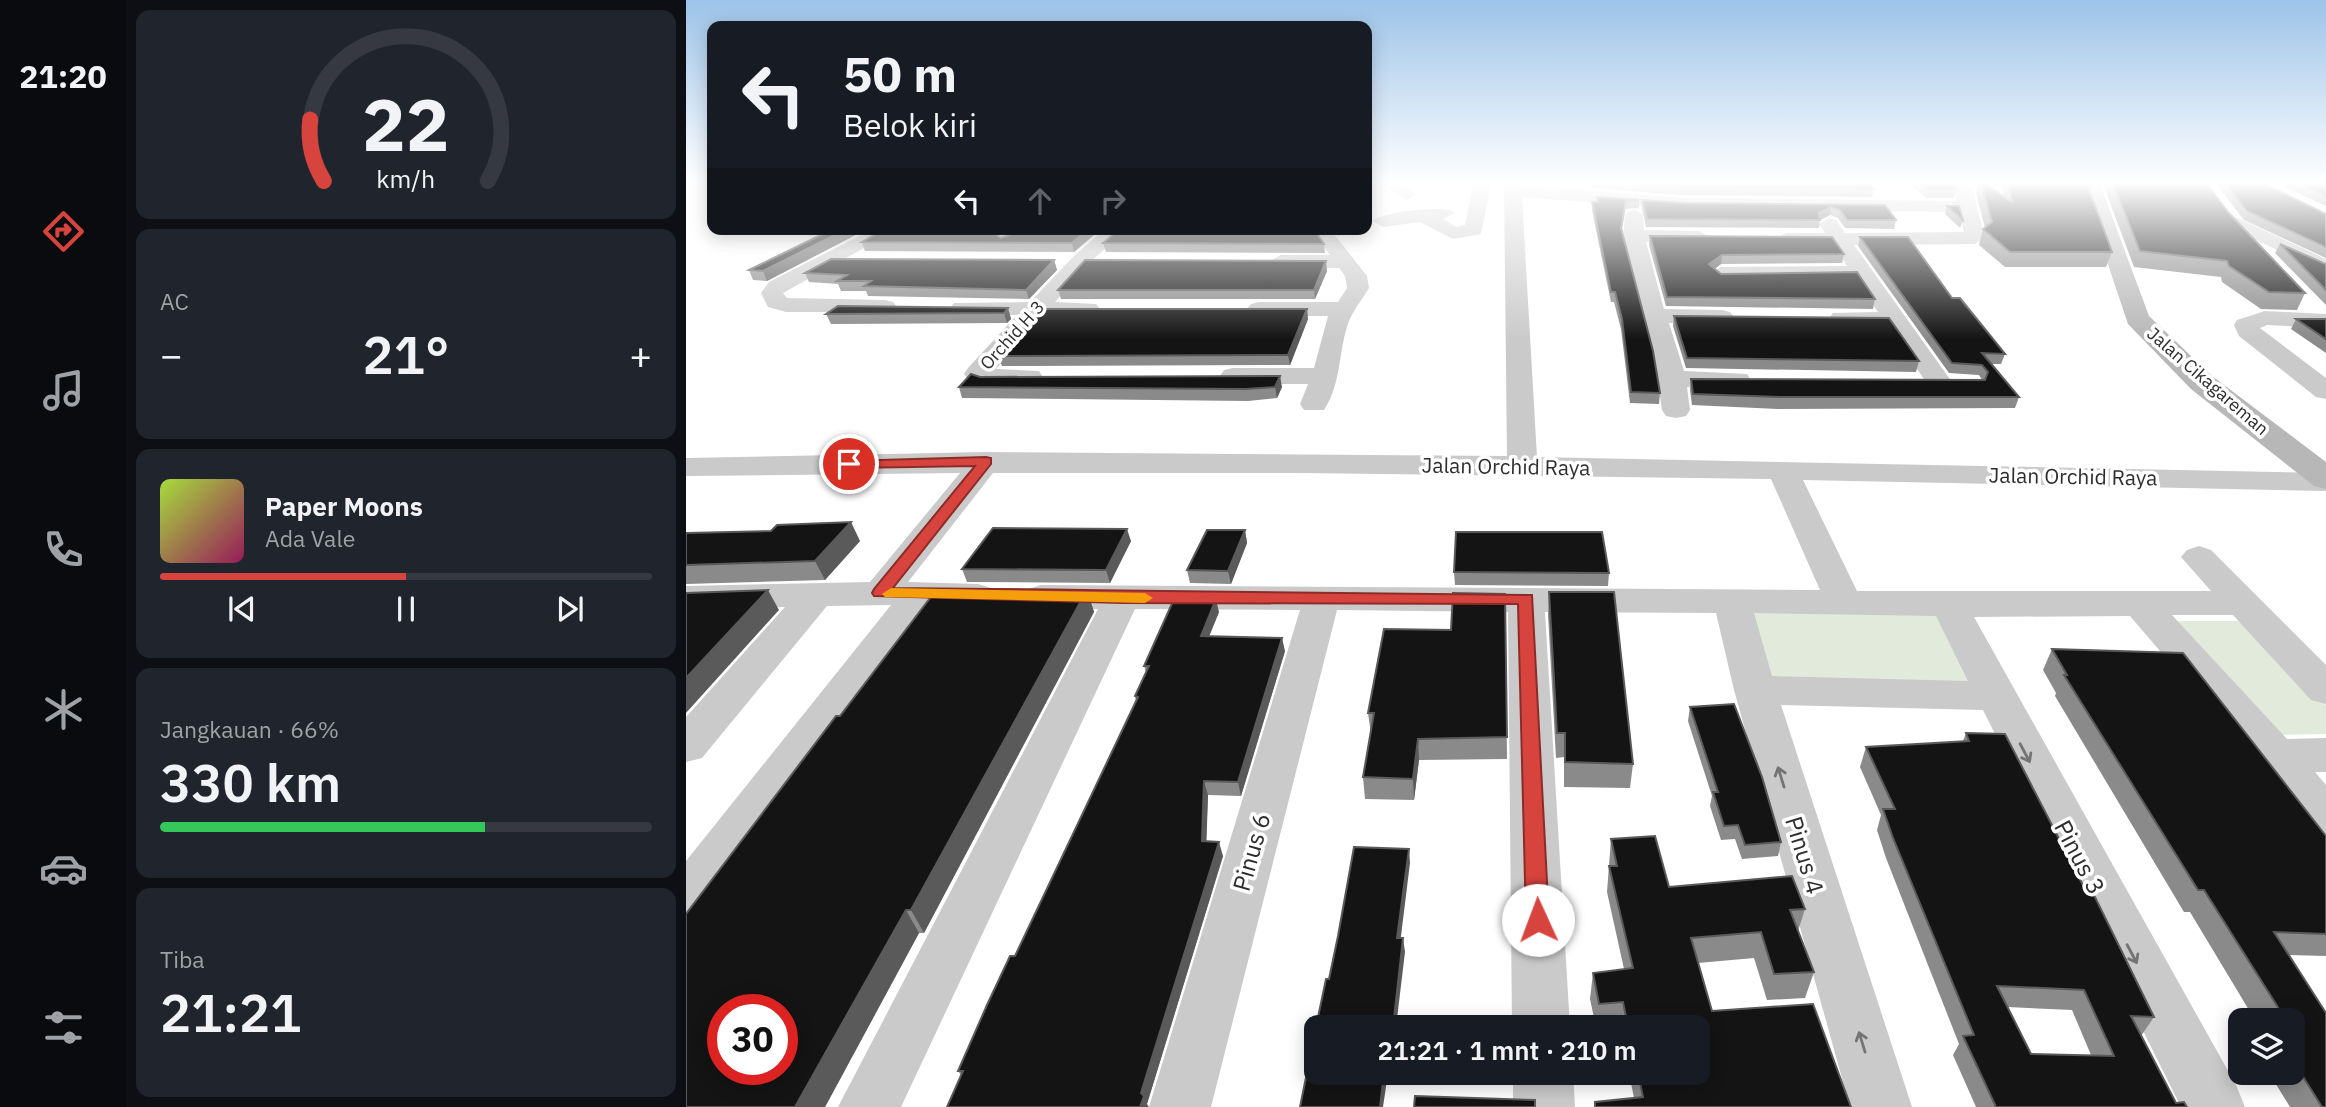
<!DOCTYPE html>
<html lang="id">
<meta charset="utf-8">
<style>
body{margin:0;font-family:"IBM Plex Sans",sans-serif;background:#20242c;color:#f1f3f6;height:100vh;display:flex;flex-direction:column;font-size:26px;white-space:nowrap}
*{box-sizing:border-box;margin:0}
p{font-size:23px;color:#9ea1a6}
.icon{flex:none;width:38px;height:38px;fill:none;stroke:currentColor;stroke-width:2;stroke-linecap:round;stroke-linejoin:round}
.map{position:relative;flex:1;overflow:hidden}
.drawer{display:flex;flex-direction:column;gap:10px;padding:10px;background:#0d0f14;width:560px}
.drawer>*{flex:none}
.hud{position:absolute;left:21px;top:21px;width:665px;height:214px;border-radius:14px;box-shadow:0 4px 18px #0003;background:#171b24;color:#f1f3f6;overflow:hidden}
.fabs{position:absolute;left:1542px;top:1008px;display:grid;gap:14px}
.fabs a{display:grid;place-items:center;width:77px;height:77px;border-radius:14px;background:#171b24;box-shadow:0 4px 18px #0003;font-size:35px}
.speed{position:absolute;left:21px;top:994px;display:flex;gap:14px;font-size:35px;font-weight:700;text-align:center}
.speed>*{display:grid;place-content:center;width:91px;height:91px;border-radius:50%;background:#171b24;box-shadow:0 4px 18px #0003;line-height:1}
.speed .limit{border:10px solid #d22;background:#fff;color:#111}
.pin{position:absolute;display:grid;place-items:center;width:60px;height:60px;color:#fff;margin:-30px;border:4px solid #fff;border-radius:50%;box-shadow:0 2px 7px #0007}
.me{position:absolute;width:77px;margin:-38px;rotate:358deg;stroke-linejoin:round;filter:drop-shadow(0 0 5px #0008)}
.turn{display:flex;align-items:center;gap:24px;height:147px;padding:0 21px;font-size:32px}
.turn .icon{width:91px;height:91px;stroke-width:2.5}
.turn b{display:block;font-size:49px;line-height:60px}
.lanes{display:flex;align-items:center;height:66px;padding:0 21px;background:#0003;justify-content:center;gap:35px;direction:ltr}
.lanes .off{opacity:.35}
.big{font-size:52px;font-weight:600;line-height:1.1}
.drawer .widget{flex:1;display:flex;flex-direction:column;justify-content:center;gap:10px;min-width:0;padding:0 24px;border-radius:14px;background:#20242c}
.drawer .dial{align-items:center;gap:0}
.dial svg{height:182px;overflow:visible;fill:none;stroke:#363941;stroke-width:7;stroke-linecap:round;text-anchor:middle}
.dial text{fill:#f1f3f6;stroke:none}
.song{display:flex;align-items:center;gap:21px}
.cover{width:84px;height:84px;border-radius:10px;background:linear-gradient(135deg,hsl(80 70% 55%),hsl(330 70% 35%))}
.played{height:7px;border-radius:4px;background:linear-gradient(90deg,#d7443d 50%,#363941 50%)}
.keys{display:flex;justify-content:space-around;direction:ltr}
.heat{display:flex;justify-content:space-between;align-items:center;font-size:38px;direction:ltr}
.charge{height:10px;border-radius:5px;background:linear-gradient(90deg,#34c759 66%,#363941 0)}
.trip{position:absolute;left:618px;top:1015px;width:406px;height:70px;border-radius:14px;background:#171b24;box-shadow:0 4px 18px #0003;font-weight:600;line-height:70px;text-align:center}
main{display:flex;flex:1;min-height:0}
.dock{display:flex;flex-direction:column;width:126px;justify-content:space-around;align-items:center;background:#090b0e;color:#9ea1a6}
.dock .icon{width:49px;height:49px}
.dock .on{color:#d7443d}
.dock b{font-size:32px;color:#f1f3f6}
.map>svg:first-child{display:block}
.green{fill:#e2eadc}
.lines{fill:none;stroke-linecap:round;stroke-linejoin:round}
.street{fill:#cacaca;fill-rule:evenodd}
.secondary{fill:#b7b7b7;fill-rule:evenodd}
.wall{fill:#8a8a8a;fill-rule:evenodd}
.shaded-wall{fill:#5a5a5a}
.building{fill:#141414;stroke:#5a5a5a;stroke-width:2;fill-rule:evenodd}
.oneway{stroke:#747474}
.route{fill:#d7443d;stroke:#8c2c28;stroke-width:2}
.slow{fill:#f59e0b}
.labels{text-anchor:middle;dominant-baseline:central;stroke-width:7;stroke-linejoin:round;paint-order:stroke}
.far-street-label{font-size:18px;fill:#2d2d2d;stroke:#fff}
.street-label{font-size:21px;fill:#2d2d2d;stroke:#fff}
.near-street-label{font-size:24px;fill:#2d2d2d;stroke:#fff}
</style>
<main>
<nav class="dock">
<b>21:20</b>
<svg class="icon on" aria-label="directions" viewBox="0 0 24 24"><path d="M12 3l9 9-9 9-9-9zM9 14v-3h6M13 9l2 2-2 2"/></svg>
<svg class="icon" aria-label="music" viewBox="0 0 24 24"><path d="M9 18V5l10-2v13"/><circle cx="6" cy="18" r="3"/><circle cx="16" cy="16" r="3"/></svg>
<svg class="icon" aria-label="phone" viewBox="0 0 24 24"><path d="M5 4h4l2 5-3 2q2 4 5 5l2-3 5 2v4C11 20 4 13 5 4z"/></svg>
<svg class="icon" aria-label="climate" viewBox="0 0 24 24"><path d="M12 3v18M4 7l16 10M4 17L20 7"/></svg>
<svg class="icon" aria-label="car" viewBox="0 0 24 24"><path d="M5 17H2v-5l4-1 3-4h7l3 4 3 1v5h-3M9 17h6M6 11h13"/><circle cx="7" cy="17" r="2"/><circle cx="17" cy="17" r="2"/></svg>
<svg class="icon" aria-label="filters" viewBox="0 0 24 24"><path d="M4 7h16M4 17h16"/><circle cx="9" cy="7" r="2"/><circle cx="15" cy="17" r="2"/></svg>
</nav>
<section class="drawer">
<div class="widget dial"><svg viewBox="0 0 100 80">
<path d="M14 69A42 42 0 1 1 86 69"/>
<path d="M14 69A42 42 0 0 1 8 42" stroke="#d7443d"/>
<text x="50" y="56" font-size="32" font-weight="700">22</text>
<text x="50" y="72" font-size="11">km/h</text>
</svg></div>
<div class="widget"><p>AC</p>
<div class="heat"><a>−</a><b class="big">21°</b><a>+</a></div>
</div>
<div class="widget">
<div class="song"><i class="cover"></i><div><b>Paper Moons</b><p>Ada Vale</p></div></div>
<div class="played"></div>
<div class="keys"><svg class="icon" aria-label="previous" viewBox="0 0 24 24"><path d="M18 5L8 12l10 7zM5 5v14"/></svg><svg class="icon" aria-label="pause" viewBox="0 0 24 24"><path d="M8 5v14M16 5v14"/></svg><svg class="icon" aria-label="next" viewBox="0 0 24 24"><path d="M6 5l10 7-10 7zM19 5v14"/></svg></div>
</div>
<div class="widget"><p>Jangkauan · 66%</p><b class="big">330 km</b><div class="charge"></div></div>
<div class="widget"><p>Tiba</p><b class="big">21:21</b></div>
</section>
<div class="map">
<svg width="1640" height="1107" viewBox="0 0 1640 1107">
<rect width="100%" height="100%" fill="#fff"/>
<g class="green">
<polygon points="1063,609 1252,613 1287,685 1085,679"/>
<polygon points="1485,621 1558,621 1640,705 1640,734 1588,735"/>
</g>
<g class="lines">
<g class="street">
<polygon points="697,184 717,184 729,195 720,200"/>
<path d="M 787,184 L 805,184 L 795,234 L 767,239 L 734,222 L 697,227 L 687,221 C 695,212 762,204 769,213 L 757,219 L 770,227 L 779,225 Z"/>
<path d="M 818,184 L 996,198 L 1271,201 L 1267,184 L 1285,184 L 1299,238 L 1289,244 L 1168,245 L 1266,382 L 1262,388 L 1244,388 L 1202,326 L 1147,323 L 1143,318 L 1147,313 L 1192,312 L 1170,279 L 1035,281 L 1024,274 L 1035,267 L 1161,266 L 1147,245 L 1100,245 L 1090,239 L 1100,233 L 1139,233 L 1133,224 L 1143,218 L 1150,220 L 1159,233 L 1278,232 L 1273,212 L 996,209 L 836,197 L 851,457 L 1640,473 L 1640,491 L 1117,480 L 1171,591 L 1525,591 L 1495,557 L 1501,550 L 1513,546 L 1525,550 L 1640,665 L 1640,704 L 1625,700 L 1547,615 L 1486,615 L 1601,739 L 1640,738 L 1640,772 L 1629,772 L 1640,785 L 1640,837 L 1623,831 L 1574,768 L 1444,616 L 1288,617 L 1550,1085 L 1559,1107 L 1495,1107 L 1297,710 L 1095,705 L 1226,1107 L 1164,1107 L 1048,690 L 1030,613 L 859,612 L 884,1027 L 826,1027 L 822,612 L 651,610 L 525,1107 L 463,1107 L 614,610 L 449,609 L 215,1107 L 152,1107 L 412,609 L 355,609 L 342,605 L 336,597 L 342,589 L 355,585 L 1134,590 L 1085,479 L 615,473 L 307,473 L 222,582 L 292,584 L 305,588 L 311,596 L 305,604 L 292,608 L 244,606 L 18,915 L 0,921 L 0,861 L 205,605 L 141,606 L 16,758 L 0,762 L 0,717 L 99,607 L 0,610 L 0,586 L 184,582 L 274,473 L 0,476 L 0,458 L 300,452 L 821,456 ZM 1068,613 L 1250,616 L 1282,681 L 1086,676 Z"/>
<polygon points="948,209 957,215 958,230 1013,231 1023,237 1013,243 960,242 978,309 1036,310 1044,312 1048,317 1044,322 1036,324 983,323 998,371 1061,374 1065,380 1061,386 1001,387 1004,410 1000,416 990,418 980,416 976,410 969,361 937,236 939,215"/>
<polygon points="1545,215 1640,259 1640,273 1538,225 1535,221 1538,217"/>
<polygon points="187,229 212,229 97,293 101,298 199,300 207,302 211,307 207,312 100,312 82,307 75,293 83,282"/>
<polygon points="316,229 338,229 324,242 317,244 307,238"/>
<path d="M 419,229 L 441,229 L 402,264 L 369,302 L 410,304 L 414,309 L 410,314 L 357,316 L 310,369 L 353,371 L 357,377 L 353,383 C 335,387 290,392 278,374 L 282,368 L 331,315 L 276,315 L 268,313 L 264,308 L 268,303 L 344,302 L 388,256 Z"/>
<path d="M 624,229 L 644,229 L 681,276 L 683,288 C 677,298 668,309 663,321 C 652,350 656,383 638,410 L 618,410 L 614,404 L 622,384 L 547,384 L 538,382 L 534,376 L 538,370 L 547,368 L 628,368 L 642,316 L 573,316 L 565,314 L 561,309 L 565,304 L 573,302 L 652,302 L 661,288 L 659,276 L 653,268 L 595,267 L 584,261 L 595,255 L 644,255 Z"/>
<polygon points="1579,311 1640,314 1640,328 1581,325 1574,328 1640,378 1640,399 1630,397 1553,336 1548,325 1551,320"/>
<polygon points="827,1073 887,1073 889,1107 827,1107"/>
</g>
<polygon class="secondary" points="1395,184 1414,184 1463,316 1526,376 1640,462 1640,489 1628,486 1505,389 1442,324"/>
</g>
<g class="wall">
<polygon points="904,184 1184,184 1188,189 1186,197 996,195 906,188"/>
<polygon points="1224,184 1269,184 1270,190 1268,198 1240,198"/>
<polygon points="1292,184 1300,184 1318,196 1316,184 1401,184 1426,252 1420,267 1319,267 1293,245 1297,229 1299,228 1290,193"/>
<polygon points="1417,184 1521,184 1542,212 1619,293 1611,310 1575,309 1536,282 1535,277 1448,267"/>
<polygon points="1533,184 1579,184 1640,214 1640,258 1558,220 1532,186"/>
<polygon points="1601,184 1640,185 1640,206 1599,187"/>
<polygon points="911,197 953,200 953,208 939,209 936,230 974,393 973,404 944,403 935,329 928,302 925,302 906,211 906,202 910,202"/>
<polygon points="956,200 997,203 1199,205 1210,220 1208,229 1159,228 1152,218 1144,215 1134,220 1133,228 960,227 956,209"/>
<polygon points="1261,206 1277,220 1274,228 1259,214"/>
<polygon points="147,229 181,229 81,281 67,280 63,270"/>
<polygon points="198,229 313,229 309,234 315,238 415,229 388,252 179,251 176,242"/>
<polygon points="647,229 656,229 653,236"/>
<polygon points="964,236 1158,254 1156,263 1035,264 1029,269 1035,274 1189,299 1187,309 980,306 963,245"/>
<polygon points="1174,237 1266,298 1319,354 1315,364 1305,364 1333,397 1329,408 1092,409 1006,405 1004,390 1005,379 1296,380 1293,375 1263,373 1172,246"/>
<polygon points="417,243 638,244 639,253 420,252"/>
<polygon points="1594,244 1640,264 1640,305 1589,253"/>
<polygon points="368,260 371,270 343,299 182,296 180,291 155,291 152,284 123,282 119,273"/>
<polygon points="641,271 629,299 375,299 372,290"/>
<polygon points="322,308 325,319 321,323 145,324 140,314"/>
<polygon points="621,309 622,319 604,365 316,366 312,356"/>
<polygon points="988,316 1233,361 1230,372 1000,368 987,326"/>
<polygon points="1610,319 1640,319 1640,353 1605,329"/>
<polygon points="294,377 596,387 591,398 562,401 276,398 273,387"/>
<polygon points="559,530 561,543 545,584 504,583 501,570"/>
<polygon points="0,533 174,541 139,580 0,584"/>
<polygon points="445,541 424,583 281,582 276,569"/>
<polygon points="768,572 923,573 922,586 769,585"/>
<polygon points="401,590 408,612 238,933 233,933 139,1107 154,716"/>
<polygon points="863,592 947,764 944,788 878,787 878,757 870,758 862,615"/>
<polygon points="819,594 821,759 733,760 728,800 679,799 677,777 685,734 682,713 765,630"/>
<polygon points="533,612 523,636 599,651 555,796 522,795 520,841 537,856 461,1104 275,1075 272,1071 329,956 450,701 449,696 460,672 458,666"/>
<polygon points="1366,649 1640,836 1640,956 1603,955 1640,1107 1604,1107 1583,1073 1606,1073 1606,1020 1569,1020 1504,912 1498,912 1369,696 1370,693 1357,670"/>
<polygon points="1004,707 1095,842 1092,856 1056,859 1049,839 1035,840 1024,806 1026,796 1002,721"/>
<path d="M 1280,733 L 1401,893 L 1468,1017 L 1455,1036 L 1490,1103 L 1501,1107 L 1290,1107 L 1267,1055 L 1273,1044 L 1200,858 L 1191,830 L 1195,815 L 1174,767 L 1180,747 L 1277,741 ZM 1321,1007 L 1386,1010 L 1405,1055 L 1345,1054 Z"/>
<polygon points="925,839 983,887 1119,909 1112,931 1128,972 1119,998 1081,1000 1068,958 1012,963 1026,1011 1165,1107 908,1107 909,1102 948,1098 943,1073 1012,1073 1012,1027 910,1027 904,999 907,973 938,969 921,892"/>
</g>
<g class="shaded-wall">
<polygon points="1145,207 1144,215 1134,220 1133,213"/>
<polygon points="161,229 181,229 81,281 77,271"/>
<polygon points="302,229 313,229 304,238"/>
<polygon points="402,229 415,229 388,252 386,243"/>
<polygon points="1036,255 1035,264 1022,273 1023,264"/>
<polygon points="368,260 371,270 343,299 340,290"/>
<polygon points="640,261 641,271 629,299 628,290"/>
<polygon points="322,308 325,319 321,323 318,313"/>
<polygon points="621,309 622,319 604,365 602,355"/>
<polygon points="594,376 596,387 591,398 589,387"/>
<polygon points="165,522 174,541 139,580 129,561"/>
<polygon points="441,529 445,541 424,583 420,570"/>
<polygon points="559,530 561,543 545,584 542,571"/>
<polygon points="82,590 93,610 0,713 0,678"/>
<polygon points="401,590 408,612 238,933 225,910"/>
<polygon points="530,599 533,612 518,649 515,636"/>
<polygon points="596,638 599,651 555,796 552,782"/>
<polygon points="732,739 733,760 728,800 727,779"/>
<polygon points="518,781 522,795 520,855 516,841"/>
<polygon points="533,842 537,856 461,1104 463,1107 455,1107 455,1093"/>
<polygon points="723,849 724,863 713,952 711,938"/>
<polygon points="220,910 233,933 139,1107 109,1107"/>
<polygon points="717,938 719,952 710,1027 707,1027"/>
<polygon points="698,1073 702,1073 697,1107 694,1107"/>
</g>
<g class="building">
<polygon points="952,184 1184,184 1188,189 997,187"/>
<polygon points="1235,184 1269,184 1270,190 1242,190"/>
<polygon points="1295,184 1300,184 1326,202 1322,184 1401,184 1426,252 1324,252 1297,229 1306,222"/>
<polygon points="1427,184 1521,184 1542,212 1619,293 1583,292 1543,266 1541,261 1454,251"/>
<polygon points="1540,184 1579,184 1640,214 1640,247 1561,211"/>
<polygon points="1614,184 1640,185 1640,196"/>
<polygon points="911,197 953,200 940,201 935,228 967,351 974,393 945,392 936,319 929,292 925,292 906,202 912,202"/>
<polygon points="956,200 997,203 1199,205 1210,220 1161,220 1154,210 1145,207 1133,213 1134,220 961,219"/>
<polygon points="1261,206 1273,206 1277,220"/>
<polygon points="147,229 161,229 77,271 63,270"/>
<polygon points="198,229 302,229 315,238 323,235 329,229 402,229 386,243 176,242"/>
<polygon points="433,229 628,229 638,244 417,243"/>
<polygon points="964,236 1146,237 1158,254 1036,255 1023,264 1035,274 1171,272 1189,299 981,297"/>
<polygon points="1174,237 1222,237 1266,298 1274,298 1319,354 1296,353 1333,397 1094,397 1007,394 1005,379 1299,380 1302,372 1296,365 1266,363"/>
<polygon points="1594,244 1640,264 1640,290"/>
<polygon points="145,259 368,260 340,290 178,286 185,281 151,281 161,275 119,273"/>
<polygon points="399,260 640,261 628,290 372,290"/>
<polygon points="152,306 322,308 318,313 140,314"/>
<polygon points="355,309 621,309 602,355 312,356"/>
<polygon points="988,316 1203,318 1233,361 1001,358"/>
<polygon points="1610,319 1640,319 1640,339"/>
<polygon points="285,374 294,377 594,376 589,387 560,389 273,387"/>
<polygon points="165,522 129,561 0,565 0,533 85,531 91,525"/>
<polygon points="307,528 441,529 420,570 276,569"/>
<polygon points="521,530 559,530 542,571 501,570"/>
<polygon points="770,532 916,532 923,573 768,572"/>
<path d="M 251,589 L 401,590 L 225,910 L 220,910 L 109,1107 L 0,1107 L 0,914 L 150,716 L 154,716 ZM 37,1010 L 96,1010 L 96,1069 L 37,1069 Z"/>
<polygon points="82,590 0,678 0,593"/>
<polygon points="863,592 928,592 947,764 879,762 879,733 871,733"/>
<polygon points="767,593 819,594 821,737 732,739 727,779 677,777 688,713 682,713 698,629 765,630"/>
<polygon points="488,599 530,599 515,636 596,638 552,782 518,781 516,841 533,842 455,1093 458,1096 454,1107 261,1107 277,1071 272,1071 301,1005 324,956 329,956 452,697 449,696 463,666 458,666"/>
<polygon points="1366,649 1497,653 1640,836 1640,934 1588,932 1640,1013 1640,1107 1636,1107 1606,1059 1606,1020 1600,1020 1518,890 1512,890 1378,675 1381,675"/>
<polygon points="1048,704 1076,777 1095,842 1059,845 1052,825 1038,826 1027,792 1032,792 1004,707"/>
<path d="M 1280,733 L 1319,734 L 1401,893 L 1407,893 L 1468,1017 L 1445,1016 L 1490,1103 L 1498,1102 L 1501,1107 L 1310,1107 L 1277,1036 L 1288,1035 L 1207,838 L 1197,809 L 1209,809 L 1180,747 L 1283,741 ZM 1311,986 L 1398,990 L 1428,1056 L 1345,1054 Z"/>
<polygon points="969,836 983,887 1106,876 1119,909 1104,910 1128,972 1088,974 1075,932 1005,938 1026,1011 1127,1004 1165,1107 909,1107 909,1102 957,1097 952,1073 1012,1073 1012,1027 942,1027 937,1002 913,1004 907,973 947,968 923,866 931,866 925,839"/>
<polygon points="668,847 723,849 711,938 717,938 707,1027 630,1027 640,979 643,979 652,936"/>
<polygon points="630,1028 630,1073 698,1073 694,1107 614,1107"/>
<polygon points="729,1096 849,1100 849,1107 728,1107"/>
</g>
<defs><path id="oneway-shaft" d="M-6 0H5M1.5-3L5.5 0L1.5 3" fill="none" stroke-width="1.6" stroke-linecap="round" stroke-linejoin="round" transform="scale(1.75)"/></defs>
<g class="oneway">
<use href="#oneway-shaft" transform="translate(1339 753) rotate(62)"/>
<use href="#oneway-shaft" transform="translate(1095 777) rotate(-107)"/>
<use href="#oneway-shaft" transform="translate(1446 954) rotate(62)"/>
<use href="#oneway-shaft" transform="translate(1176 1042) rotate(-107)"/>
</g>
<linearGradient id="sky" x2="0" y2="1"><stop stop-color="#9cc3e8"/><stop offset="0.54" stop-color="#fff"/><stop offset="1" stop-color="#fff" stop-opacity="0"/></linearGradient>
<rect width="1640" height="339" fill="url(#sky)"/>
<polygon class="route" points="300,457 305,458 305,464 207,588 846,595 863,920 860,928 852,931 843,928 840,920 832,604 436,603 188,596 186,593 188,589 289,466 163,468 159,467 159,461"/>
<polygon class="slow" points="205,588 459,593 467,598 459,603 199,597 196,594"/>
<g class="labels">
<g class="far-street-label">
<text transform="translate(326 335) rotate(-48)">Orchid H 3</text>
<text transform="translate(1522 381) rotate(41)">Jalan Cikagareman</text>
</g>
<g class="street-label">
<text transform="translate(820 466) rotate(1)">Jalan Orchid Raya</text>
<text transform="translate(1387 476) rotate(1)">Jalan Orchid Raya</text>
</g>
<g class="near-street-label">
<text transform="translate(565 852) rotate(-74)">Pinus 6</text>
<text transform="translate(1119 855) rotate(73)">Pinus 4</text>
<text transform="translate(1394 857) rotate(62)">Pinus 3</text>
</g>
</g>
</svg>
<div class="fabs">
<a><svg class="icon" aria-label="layers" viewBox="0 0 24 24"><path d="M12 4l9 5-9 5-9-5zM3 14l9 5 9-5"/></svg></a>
</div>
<div class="speed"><div class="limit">30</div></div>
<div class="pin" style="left:163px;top:464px;background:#d93025"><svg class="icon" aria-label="arrive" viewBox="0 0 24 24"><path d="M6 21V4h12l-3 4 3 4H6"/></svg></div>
<svg class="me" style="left:852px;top:920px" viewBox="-20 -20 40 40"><circle r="19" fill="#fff"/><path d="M0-13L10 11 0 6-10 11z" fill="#d7443d"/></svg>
<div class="trip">21:21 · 1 mnt · 210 m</div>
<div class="hud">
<div class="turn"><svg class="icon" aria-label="left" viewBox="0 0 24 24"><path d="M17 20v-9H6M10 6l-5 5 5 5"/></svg><div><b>50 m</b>Belok kiri</div></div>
<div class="lanes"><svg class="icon" aria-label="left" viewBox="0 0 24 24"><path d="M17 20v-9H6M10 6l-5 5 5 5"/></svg><svg class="icon off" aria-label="ahead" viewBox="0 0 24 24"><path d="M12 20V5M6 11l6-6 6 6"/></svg><svg class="icon off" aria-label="right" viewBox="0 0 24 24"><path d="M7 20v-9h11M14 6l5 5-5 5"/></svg></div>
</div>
</div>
</main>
